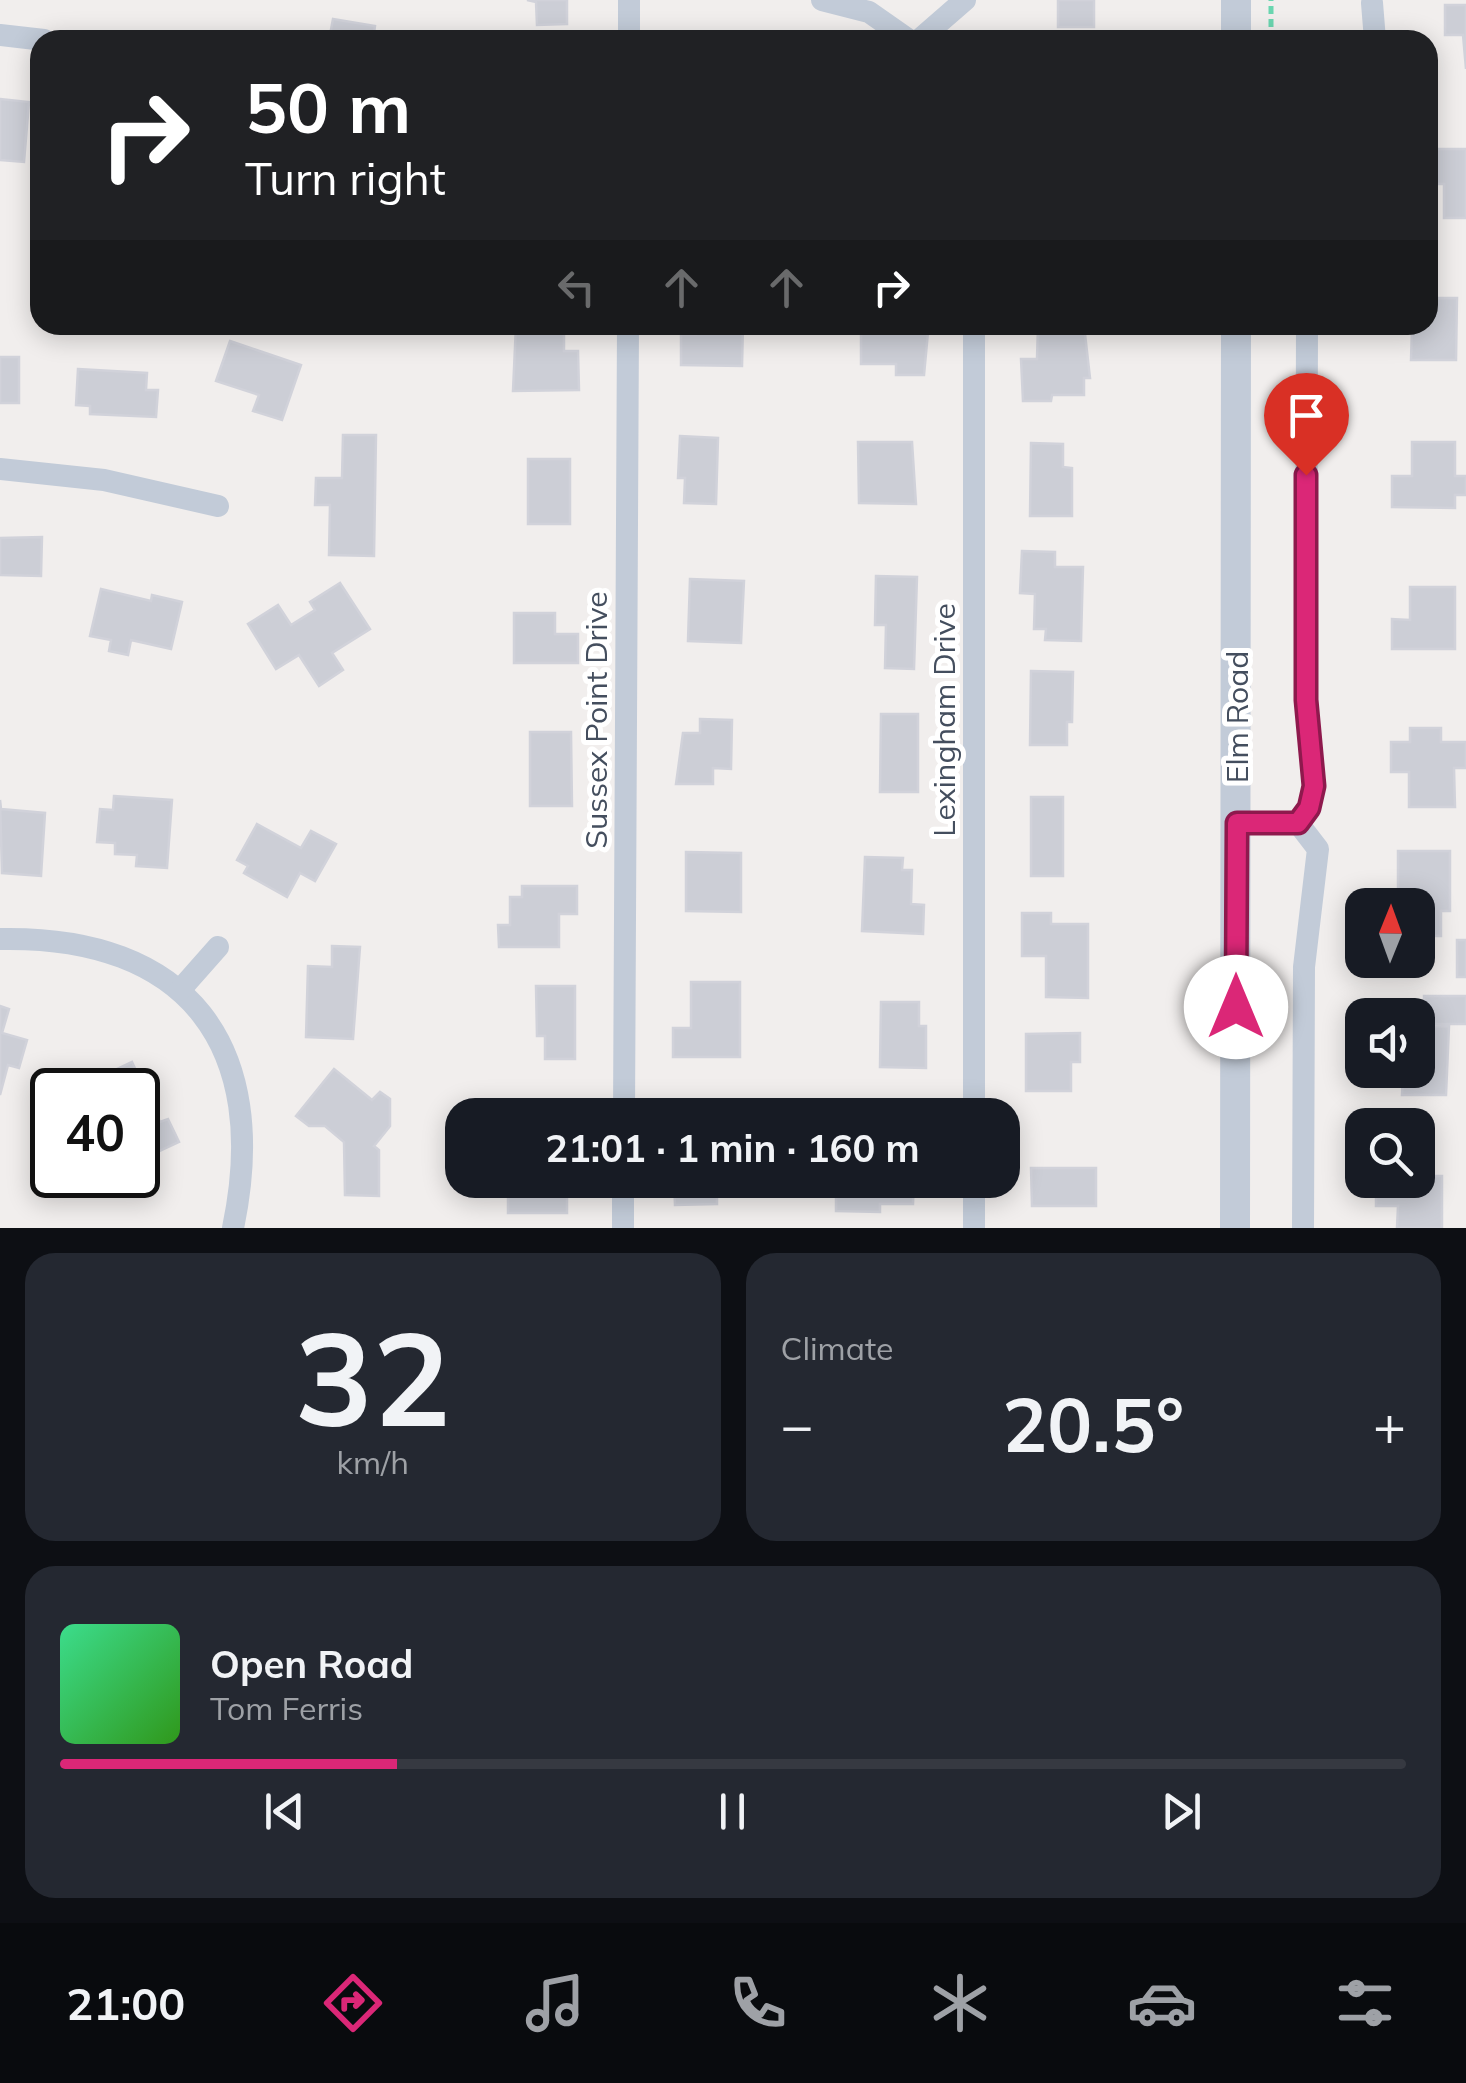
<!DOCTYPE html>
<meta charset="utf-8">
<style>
body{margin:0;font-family:Mulish,sans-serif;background:#242831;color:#f1f3f6;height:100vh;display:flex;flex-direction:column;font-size:38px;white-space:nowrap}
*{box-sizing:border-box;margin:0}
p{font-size:32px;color:#9ea1a6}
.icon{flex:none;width:55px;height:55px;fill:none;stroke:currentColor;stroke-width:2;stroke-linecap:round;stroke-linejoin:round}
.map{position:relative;height:1228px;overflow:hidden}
.side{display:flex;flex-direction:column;gap:25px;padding:25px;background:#0d0f14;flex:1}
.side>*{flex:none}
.top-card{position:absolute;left:30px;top:30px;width:1408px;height:305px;border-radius:30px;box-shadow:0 5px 25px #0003;background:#202124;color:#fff;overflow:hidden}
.needle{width:65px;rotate:1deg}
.controls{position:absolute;left:1345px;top:888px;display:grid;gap:20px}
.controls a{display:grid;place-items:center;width:90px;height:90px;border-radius:20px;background:#171b24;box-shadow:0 5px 25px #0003;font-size:50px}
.speed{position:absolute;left:30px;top:1068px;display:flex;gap:20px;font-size:50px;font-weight:700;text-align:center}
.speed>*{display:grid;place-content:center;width:130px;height:130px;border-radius:50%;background:#171b24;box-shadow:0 5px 25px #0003;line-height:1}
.speed .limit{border:5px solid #111;border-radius:15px;background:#fff;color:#111}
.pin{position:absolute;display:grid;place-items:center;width:85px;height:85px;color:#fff;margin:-102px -42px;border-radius:50% 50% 50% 0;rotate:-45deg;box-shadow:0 0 10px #0007}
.pin .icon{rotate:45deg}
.me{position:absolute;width:110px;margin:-55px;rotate:0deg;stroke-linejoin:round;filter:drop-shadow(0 0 8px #0008)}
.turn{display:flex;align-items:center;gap:35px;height:210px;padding:0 50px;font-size:45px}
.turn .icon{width:130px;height:130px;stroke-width:2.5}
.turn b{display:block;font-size:70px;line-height:85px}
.lanes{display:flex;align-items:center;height:95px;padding:0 50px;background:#0003;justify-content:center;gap:50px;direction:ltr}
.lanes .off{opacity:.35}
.big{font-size:75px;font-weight:700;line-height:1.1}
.side .tile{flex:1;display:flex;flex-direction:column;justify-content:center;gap:15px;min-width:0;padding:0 35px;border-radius:30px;background:#242831}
.side .dial{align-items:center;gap:0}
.dial b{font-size:130px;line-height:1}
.song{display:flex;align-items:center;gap:30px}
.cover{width:120px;height:120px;border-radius:15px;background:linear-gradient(135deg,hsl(150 70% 55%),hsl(110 70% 35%))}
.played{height:10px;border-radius:5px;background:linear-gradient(90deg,#db2777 25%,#363941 25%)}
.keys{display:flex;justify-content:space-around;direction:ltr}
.heat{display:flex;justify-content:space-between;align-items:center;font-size:55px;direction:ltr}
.side .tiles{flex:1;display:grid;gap:25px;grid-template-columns:1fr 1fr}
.tile:last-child{grid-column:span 2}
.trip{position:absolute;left:445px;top:1098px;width:575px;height:100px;border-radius:30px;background:#171b24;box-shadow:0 5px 25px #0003;font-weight:700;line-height:100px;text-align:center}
.dock{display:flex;height:160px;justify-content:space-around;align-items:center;background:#090b0e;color:#9ea1a6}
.dock .icon{width:70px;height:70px}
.dock .on{color:#db2777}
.dock b{font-size:45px;color:#f1f3f6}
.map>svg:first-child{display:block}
.building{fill:#ccced6;stroke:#d1d2da;stroke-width:2.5}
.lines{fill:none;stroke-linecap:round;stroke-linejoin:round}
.path{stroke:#6ad6b0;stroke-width:5;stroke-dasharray:8 5;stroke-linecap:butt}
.minor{stroke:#c2cbd8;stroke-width:22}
.tertiary{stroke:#c2cbd8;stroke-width:30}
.route-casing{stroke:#8e194d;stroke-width:25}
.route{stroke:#db2777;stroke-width:18}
.labels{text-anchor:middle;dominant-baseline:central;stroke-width:10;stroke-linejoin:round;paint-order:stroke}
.street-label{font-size:30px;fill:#444e5e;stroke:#fff}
</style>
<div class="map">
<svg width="1466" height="1228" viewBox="0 0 1466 1228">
<rect width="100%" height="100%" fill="#f1eeed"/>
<g class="building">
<polygon points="527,0 567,0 567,24 537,25 536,2"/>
<rect x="1058" y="0" width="36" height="27"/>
<polygon points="1445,5 1466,5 1466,69 1463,35 1445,35"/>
<polygon points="333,19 375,26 373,40 329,40"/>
<polygon points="0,99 29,102 24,162 0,160"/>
<polygon points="1428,149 1466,149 1466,218 1444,218 1444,184 1428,184"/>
<polygon points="1428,298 1457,298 1456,360 1411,360 1412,327 1392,328 1428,325"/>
<polygon points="516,325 564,325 564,351 578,351 579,390 513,391"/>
<polygon points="696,325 743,325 742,366 681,365 681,334 696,334"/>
<polygon points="861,325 908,325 908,332 928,332 924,375 896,375 896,364 861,364"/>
<polygon points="1038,325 1084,325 1090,378 1084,378 1084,395 1052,395 1051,401 1023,401 1021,359 1037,359"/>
<polygon points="230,341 301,365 282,420 253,411 259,395 216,381"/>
<rect x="0" y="357" width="19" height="46"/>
<polygon points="78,369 147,373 146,390 158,390 156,417 90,414 90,406 76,405"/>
<polygon points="343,435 376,435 374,556 329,555 330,505 315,505 316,478 342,478"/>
<polygon points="680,436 718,438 716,504 684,503 685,478 678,478"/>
<polygon points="858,442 912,442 916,504 859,503"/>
<polygon points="1412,442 1455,442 1455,476 1466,476 1466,495 1455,495 1455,508 1392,507 1392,476 1412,476"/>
<polygon points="1031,443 1063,444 1063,467 1072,468 1072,516 1030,516"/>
<rect x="528" y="459" width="42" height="65"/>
<polygon points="42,537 41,576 0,575 0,538"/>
<polygon points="1022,551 1055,552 1055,567 1083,567 1081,641 1045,640 1046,629 1034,629 1035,594 1020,593"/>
<polygon points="876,576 917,577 914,669 885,668 886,625 875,625"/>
<polygon points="690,579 744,581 741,643 688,641"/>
<polygon points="340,583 370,629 332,653 343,670 319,686 299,655 276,669 248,624 278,605 291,625 315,610 310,602"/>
<polygon points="1410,587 1455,587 1455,649 1392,649 1392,619 1410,620"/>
<polygon points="101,589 151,601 152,595 182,602 171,649 131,640 128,655 109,651 111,640 90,636"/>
<polygon points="514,613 555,613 555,634 578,634 578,663 514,663"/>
<polygon points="1031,671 1073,672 1072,722 1067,722 1067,745 1030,745"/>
<polygon points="881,714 918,714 918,792 880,792"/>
<polygon points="700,719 732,720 731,769 713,768 713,784 676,784 683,733 700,733"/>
<polygon points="1410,728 1441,728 1441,742 1466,742 1466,768 1454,768 1455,807 1409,807 1409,772 1391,772 1391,742 1410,742"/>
<polygon points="530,732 571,732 572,806 530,806"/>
<polygon points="114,796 172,800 167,868 136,866 137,855 115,854 115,843 97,842 100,809 113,810"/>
<rect x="1031" y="797" width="32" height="79"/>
<polygon points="0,800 1,809 45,813 41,876 2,873"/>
<polygon points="257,824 301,848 311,831 336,844 315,881 300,873 287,897 244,873 248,866 237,860"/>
<polygon points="1398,851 1450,851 1450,911 1441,911 1441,936 1418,936 1418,905 1398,905"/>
<polygon points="686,852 741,853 741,912 686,911"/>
<polygon points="865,857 903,858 902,870 912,870 911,904 924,905 923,934 862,931"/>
<polygon points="522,886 577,886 577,914 559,914 559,947 499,947 498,925 510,925 510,897 522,897"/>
<polygon points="1022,913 1051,913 1051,924 1088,924 1088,998 1046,997 1046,956 1022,956"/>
<rect x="1457" y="940" width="9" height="37"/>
<polygon points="332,946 360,947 353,1039 306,1037 308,966 332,967"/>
<polygon points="691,982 740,982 740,1057 673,1057 673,1028 691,1028"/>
<polygon points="536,986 575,986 575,1059 545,1059 545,1036 537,1036"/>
<rect x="1424" y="996" width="42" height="28"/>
<polygon points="881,1002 919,1002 919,1026 926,1026 926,1068 880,1067"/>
<polygon points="0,1006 9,1009 2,1033 27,1040 19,1068 8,1065 0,1095"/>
<polygon points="1449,1026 1446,1095 1402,1095 1403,1070 1418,1070 1418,1027"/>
<polygon points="1080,1033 1080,1062 1071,1062 1071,1091 1026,1091 1026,1034"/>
<polygon points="132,1062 160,1122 168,1119 179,1142 138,1161 138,1090 73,1090"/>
<polygon points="334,1069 372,1100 380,1092 390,1099 390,1126 374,1146 379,1150 379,1196 345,1195 344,1142 325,1126 309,1126 296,1116"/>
<polygon points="1031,1168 1096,1168 1096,1206 1032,1206"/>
<polygon points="1418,1176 1442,1176 1442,1228 1397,1228 1398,1206 1376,1206 1376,1180 1418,1180"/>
<rect x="508" y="1180" width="59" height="33"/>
<polygon points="674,1180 717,1180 717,1204 675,1205"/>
<polygon points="836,1180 914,1180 913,1204 880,1204 880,1212 836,1211"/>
</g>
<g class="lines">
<polyline class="path" points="1271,40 1271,0"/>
<g class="minor">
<polyline points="822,0 869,12 909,40"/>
<polyline points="1372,3 1375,40"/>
<polyline points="0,35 44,40"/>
<polyline points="629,40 629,0"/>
<polyline points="919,40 965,0"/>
<polyline points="0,469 104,480 218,506"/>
<polyline points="1237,823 1298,823 1318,849 1304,967 1303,1228"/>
<polyline points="1298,823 1309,808 1314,786 1306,700 1307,325"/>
<path d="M 0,939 C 189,935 271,1047 233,1228"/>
<polyline points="180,990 218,947"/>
<polyline points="624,1115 628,325"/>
<polyline points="974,1115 974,325"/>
<polyline points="623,1228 623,1180"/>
<polyline points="974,1228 974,1180"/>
</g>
<g class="tertiary">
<polyline points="1236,0 1236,40"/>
<polyline points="1235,1228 1236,325"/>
</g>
</g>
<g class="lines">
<g class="route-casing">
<polyline id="route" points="1236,1007 1237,823 1298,823 1309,808 1314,786 1306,700 1306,475"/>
</g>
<use href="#route" class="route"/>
</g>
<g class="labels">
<g class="street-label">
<text transform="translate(1237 717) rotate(-90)">Elm Road</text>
<text transform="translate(596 720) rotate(-90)">Sussex Point Drive</text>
<text transform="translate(944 720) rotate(-90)">Lexingham Drive</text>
</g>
</g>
</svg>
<div class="controls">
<a><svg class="needle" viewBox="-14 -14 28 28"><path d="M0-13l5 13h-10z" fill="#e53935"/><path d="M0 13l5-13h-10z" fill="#9ea1a6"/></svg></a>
<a><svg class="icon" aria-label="sound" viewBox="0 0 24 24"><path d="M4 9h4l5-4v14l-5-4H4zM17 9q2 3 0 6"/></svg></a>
<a><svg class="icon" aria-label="search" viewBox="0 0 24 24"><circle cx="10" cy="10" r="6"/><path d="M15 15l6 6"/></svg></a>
</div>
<div class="speed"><div class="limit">40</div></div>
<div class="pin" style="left:1306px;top:475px;background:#d93025"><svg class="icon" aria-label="arrive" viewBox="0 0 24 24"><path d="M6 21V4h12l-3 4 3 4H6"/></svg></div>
<svg class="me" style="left:1236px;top:1007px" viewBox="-20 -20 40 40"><circle r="19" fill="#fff"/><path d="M0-13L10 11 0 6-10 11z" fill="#db2777"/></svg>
<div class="trip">21:01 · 1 min · 160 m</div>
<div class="top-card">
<div class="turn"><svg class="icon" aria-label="right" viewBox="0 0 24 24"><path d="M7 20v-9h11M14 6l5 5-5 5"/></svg><div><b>50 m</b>Turn right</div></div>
<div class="lanes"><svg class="icon off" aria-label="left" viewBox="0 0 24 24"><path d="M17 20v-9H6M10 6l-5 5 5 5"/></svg><svg class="icon off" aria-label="ahead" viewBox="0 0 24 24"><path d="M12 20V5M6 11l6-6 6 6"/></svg><svg class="icon off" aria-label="ahead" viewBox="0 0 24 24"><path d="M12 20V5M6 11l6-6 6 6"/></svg><svg class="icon" aria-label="right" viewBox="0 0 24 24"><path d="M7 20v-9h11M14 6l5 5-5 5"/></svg></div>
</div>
</div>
<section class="side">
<div class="tiles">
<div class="tile dial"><b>32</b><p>km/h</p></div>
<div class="tile"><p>Climate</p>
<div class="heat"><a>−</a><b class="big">20.5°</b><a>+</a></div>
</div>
<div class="tile">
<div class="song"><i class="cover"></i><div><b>Open Road</b><p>Tom Ferris</p></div></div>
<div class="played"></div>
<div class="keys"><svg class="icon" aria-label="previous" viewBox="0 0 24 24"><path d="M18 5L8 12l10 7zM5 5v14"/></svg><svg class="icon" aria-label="pause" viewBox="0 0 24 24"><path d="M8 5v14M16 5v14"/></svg><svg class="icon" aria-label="next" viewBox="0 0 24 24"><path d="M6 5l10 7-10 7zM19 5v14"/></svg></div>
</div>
</div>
</section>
<nav class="dock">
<b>21:00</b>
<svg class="icon on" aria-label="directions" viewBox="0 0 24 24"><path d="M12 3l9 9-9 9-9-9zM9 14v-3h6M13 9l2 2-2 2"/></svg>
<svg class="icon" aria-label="music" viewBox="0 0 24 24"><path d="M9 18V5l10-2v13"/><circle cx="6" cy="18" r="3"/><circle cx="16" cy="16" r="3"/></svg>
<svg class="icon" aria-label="phone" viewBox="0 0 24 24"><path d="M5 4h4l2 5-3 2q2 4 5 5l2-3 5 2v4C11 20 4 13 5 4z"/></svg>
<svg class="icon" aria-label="climate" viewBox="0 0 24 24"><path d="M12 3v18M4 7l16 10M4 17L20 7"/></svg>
<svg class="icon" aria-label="car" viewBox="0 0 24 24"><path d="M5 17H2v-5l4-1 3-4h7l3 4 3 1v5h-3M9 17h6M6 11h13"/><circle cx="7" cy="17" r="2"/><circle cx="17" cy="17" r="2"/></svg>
<svg class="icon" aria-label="filters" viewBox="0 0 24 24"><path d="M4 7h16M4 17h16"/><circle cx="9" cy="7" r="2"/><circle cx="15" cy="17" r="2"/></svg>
</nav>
